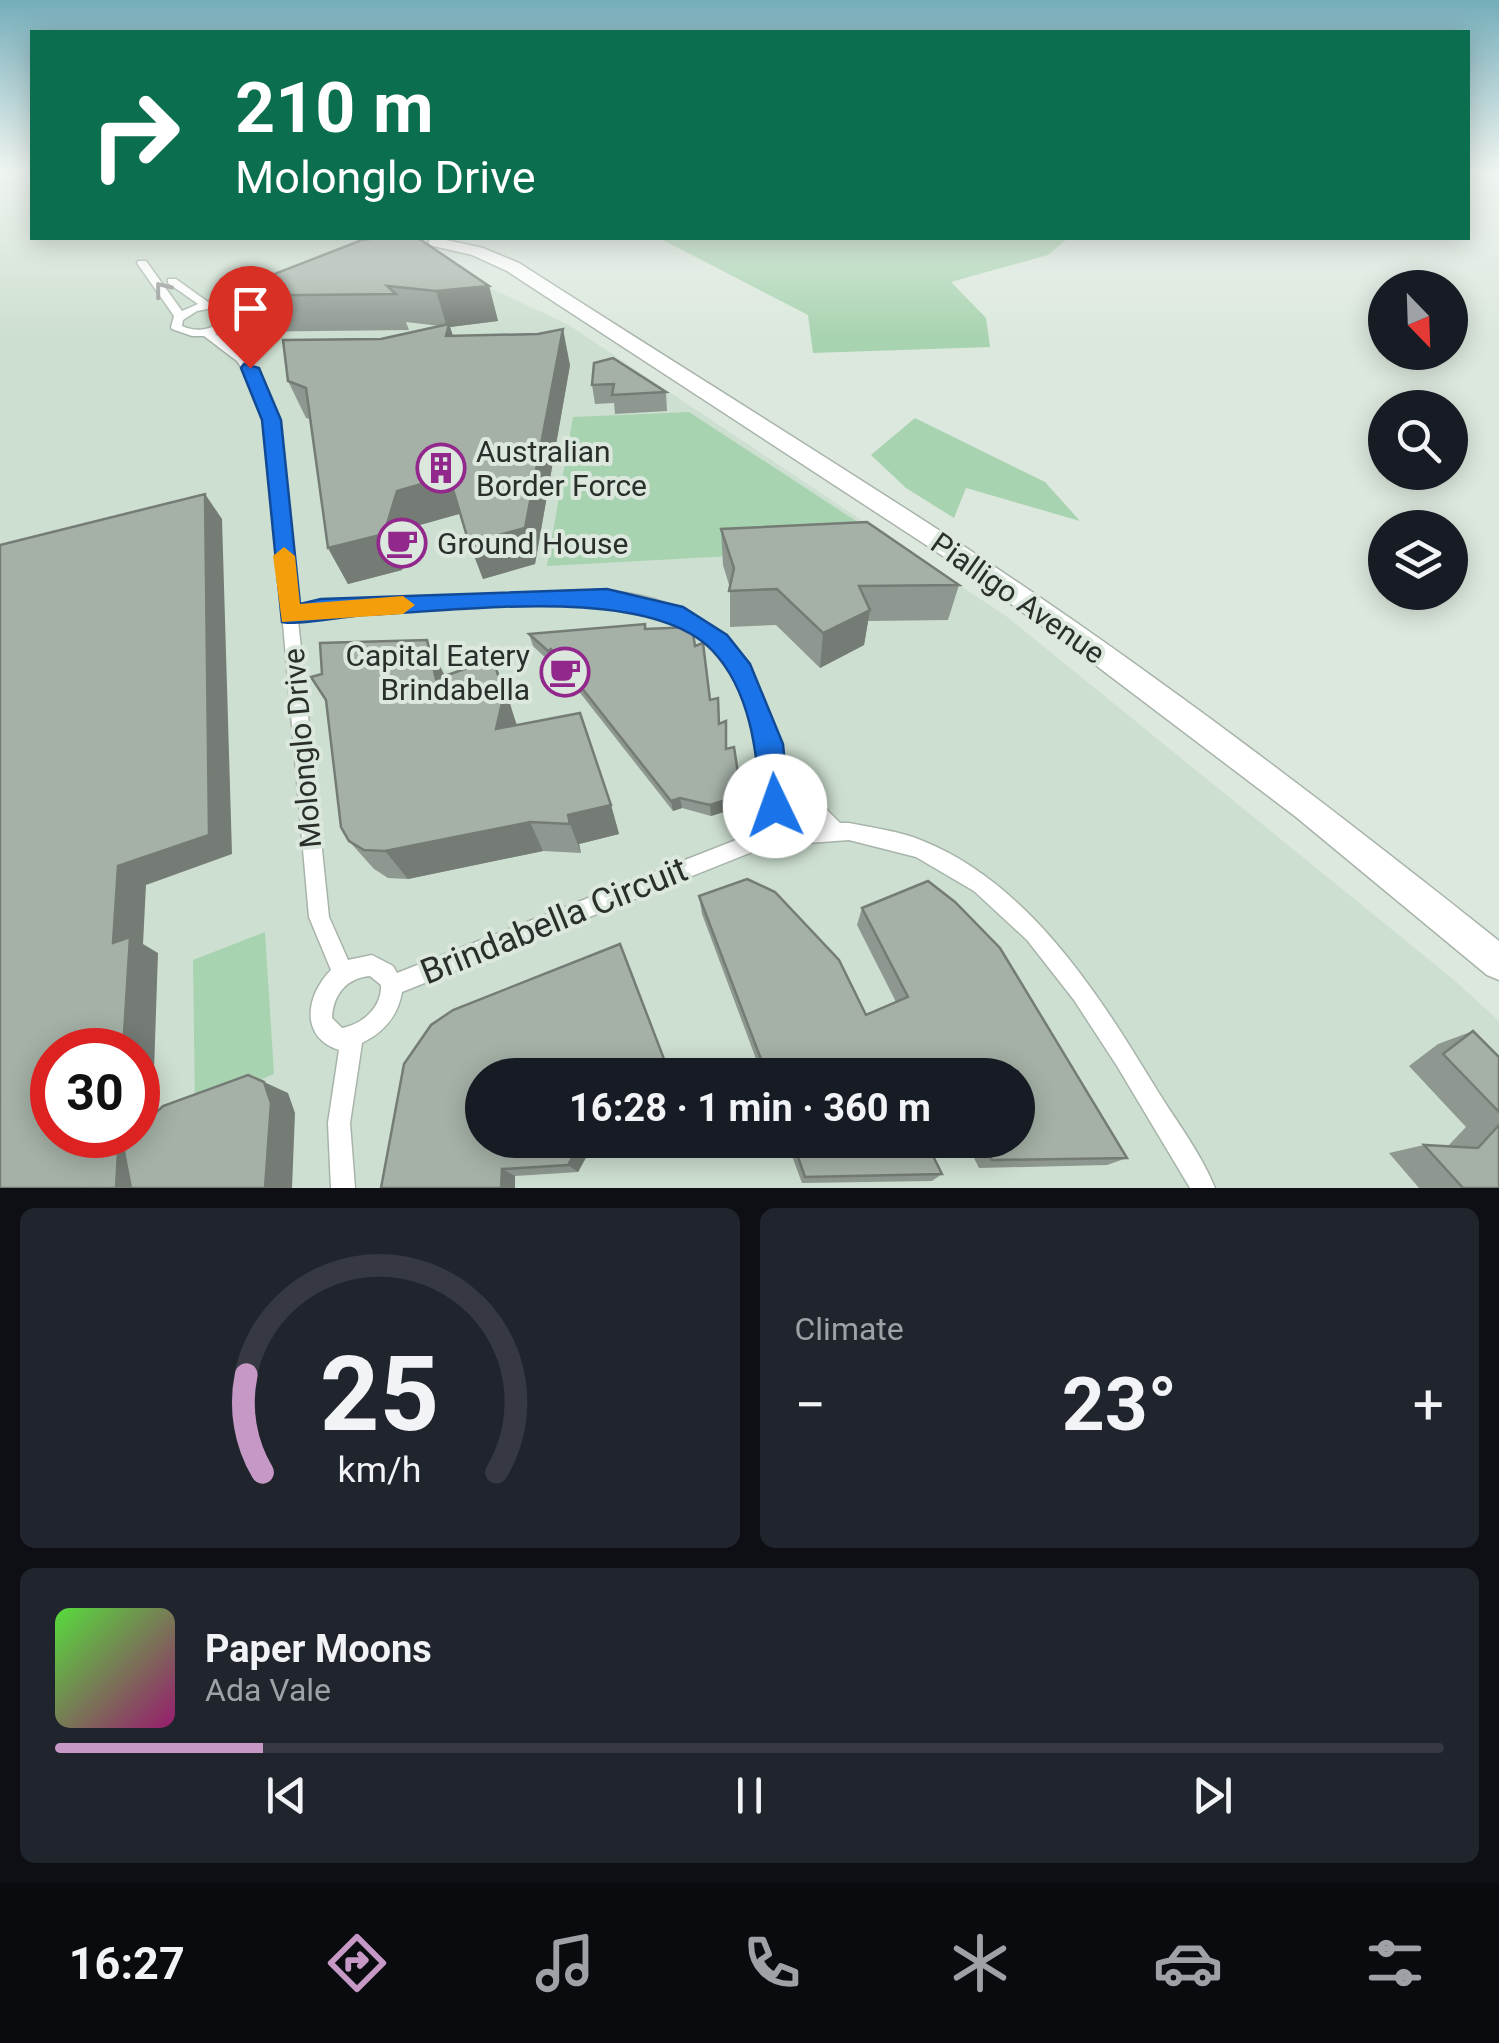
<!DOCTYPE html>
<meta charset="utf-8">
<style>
body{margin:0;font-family:Roboto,sans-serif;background:#20242c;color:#f1f3f6;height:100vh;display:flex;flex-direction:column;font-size:38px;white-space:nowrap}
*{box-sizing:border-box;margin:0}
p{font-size:32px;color:#9ea1a6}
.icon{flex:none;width:55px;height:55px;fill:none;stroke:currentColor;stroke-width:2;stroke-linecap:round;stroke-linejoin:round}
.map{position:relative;height:1188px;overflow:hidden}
.details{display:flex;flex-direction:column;gap:20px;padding:20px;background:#0d0f14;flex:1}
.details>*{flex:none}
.banner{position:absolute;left:30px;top:30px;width:1440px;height:210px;border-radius:0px;box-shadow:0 5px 25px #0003;background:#0b6e4f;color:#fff;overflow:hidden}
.needle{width:65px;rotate:157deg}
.fabs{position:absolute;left:1368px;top:270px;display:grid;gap:20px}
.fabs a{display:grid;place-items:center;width:100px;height:100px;border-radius:50%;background:#171b24;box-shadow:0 5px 25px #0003;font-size:50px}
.speed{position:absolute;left:30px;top:1028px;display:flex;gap:20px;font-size:50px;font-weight:700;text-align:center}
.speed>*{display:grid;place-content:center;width:130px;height:130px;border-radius:50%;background:#171b24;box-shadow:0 5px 25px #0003;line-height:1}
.speed .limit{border:15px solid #d22;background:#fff;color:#111}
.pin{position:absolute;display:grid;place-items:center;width:85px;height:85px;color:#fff;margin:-102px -42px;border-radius:50% 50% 50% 0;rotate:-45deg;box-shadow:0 0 10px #0007}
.pin .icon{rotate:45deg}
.me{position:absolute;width:110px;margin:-55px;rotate:357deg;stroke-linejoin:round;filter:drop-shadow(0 0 8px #0008)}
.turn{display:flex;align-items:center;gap:35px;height:210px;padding:0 40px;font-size:45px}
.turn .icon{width:130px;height:130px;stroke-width:2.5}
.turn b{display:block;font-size:70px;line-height:85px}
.big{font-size:75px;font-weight:700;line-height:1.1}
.details .tile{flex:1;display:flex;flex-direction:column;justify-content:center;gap:15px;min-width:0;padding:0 35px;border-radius:15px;background:#20242c}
.details .dial{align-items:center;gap:0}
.dial svg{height:260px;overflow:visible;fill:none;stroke:#363941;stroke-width:7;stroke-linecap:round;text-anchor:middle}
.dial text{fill:#f1f3f6;stroke:none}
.song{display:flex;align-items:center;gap:30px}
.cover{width:120px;height:120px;border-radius:15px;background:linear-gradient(135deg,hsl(110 70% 55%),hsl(320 70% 35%))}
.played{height:10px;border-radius:5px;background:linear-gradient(90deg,#c698c6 15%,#363941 15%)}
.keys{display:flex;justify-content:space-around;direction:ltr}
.heat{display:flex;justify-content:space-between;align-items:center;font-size:55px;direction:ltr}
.details .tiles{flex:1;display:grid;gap:20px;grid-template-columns:1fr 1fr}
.tile:last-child{grid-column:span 2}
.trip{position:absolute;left:465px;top:1058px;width:570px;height:100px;border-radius:50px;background:#171b24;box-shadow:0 5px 25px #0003;font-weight:700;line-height:100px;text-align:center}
.dock{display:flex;height:160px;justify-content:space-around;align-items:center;background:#090b0e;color:#9ea1a6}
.dock .icon{width:70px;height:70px}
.dock .current{color:#c698c6}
.dock b{font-size:45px;color:#f1f3f6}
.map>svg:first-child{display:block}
.built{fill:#cddfd0;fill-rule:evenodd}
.green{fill:#a8d3b0}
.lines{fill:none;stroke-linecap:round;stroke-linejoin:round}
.street-casing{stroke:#a8b4aa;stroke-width:3}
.primary-casing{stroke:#a8b4aa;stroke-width:3}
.street{fill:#fff;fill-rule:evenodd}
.primary{fill:#fff;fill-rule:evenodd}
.wall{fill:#8e9890}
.shaded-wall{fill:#747c75}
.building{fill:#a5b1a7;stroke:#747c75;stroke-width:2.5}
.oneway{stroke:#949795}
.route{fill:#1a73e8;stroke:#114b97;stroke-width:2.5}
.slow{fill:#f59e0b}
.labels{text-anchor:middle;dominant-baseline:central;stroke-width:8;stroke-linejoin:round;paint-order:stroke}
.poi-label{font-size:30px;fill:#2a2f2b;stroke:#dce8de;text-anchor:start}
.street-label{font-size:30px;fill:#2a2f2b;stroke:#dce8de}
.near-street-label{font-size:35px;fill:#2a2f2b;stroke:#dce8de}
</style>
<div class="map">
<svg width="1499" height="1188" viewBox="0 0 1499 1188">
<rect width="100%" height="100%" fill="#dce8de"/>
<path class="built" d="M 0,170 L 32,170 L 32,238 L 383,238 L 567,324 L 1006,616 L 1453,979 L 1499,1021 L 1499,1188 L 0,1188 ZM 52,1050 L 138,1050 L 138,1135 L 52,1135 ZM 482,1075 L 1018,1075 L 1018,1140 L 482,1140 Z"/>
<g class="green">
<polygon points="659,238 1068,238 1048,255 951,282 986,318 990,347 813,353 808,315"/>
<polygon points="689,412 896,547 547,566 573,417"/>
<polygon points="915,418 1045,482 1080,521 966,488 954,518 906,488 871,455"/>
<polygon points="265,932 274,1074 195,1109 193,960"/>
</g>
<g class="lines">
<g class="street-casing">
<path id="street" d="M 138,261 L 146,261 L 182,311 L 198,304 L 168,283 L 168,279 L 176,279 L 208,302 L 240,292 L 245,295 L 225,303 L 239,311 L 228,327 L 215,334 C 249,354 266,383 277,420 L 297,608 L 321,602 C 382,600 444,598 505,595 C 538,594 572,590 605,591 C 704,596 753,658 777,749 L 782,751 L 809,792 L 840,823 L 849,823 C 873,828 900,831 923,841 C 1027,883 1096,990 1152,1082 C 1173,1117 1200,1151 1215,1188 L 1190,1188 L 1117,1066 L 1074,1000 L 1027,940 L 974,891 L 916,857 L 849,840 L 767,846 L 402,992 C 398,1016 384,1032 362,1043 L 350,1123 L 355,1188 L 331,1188 L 328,1123 L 339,1050 C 299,1037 306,995 331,970 L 309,917 L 265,420 L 250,379 L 237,361 L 204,336 L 192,336 L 172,329 L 171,327 L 174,316 L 137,263 ZM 218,307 L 228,312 C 218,329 200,334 182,326 L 183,320 L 197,311 ZM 575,603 C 720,600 768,699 764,829 L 397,973 L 393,966 L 372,955 L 348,960 L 329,917 L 298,620 L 321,614 ZM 781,779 L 797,804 L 817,825 L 782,827 ZM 370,976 L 381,985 C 382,1007 363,1024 342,1028 L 332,1018 C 333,995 346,978 370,976 Z"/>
</g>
<g class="primary-casing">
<path id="primary" d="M 437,238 L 483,248 L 519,263 C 667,358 817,451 965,547 C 1150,669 1326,803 1499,941 L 1499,980 L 1487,975 L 1296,817 L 1077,651 L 949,560 L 507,271 L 472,255 L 429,245 L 429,239 Z"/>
</g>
<use href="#street" class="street"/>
<use href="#primary" class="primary"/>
</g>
<g class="wall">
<polygon points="362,240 489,286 498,321 450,327 453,336 570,365 535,564 483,579 460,513 413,527 402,570 348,584 328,548 310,419 306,418 288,381 381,339 440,326 406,322 409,330 237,332 218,296"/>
<polygon points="594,363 666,392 667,411 615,414 614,403 595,404 592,385"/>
<polygon points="721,529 959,585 948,620 868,621 864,645 820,668 776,625 730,627 730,588 723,565"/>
<polygon points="646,629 695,646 710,700 727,749 738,773 738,784 734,802 730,810 711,816 682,808 673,811 555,661 551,663 533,646 529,634"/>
<polygon points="493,659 517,725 611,805 619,834 579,844 581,853 543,851 408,879 388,878 374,869 349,841 444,676"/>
<polygon points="699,896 866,1015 896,1002 857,925 862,908 1127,1158 1107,1165 979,1168 965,1140 1018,1140 1018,1075 762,1075 702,914"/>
<polygon points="620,944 669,1071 659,1075 482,1075 482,1140 583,1140 589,1152 578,1172 515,1176 515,1188 381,1188 404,1064 431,1025 453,1010"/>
<polygon points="1473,1031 1499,1057 1499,1188 1419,1188 1389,1153 1424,1145 1448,1146 1466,1127 1409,1066 1438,1044"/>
<polygon points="786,1140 925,1140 942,1174 932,1181 802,1183"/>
</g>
<g class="shaded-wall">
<polygon points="489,286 498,321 450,327 461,360 446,336 447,327 436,291"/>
<polygon points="563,329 570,365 535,564 483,579 469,543"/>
<polygon points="449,476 463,513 413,527 402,570 348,584 328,548 397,491"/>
<polygon points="205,494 222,519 232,854 146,885 143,944 158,953 150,1188 116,1188 119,1135 138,1135 138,1050 123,1050 113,943 118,866"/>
<polygon points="870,610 864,645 820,668 823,633"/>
<polygon points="427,640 444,674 453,713 436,679"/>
<polygon points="551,649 555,661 551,663 548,651"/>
<polygon points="493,659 507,693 517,727 496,729"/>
<polygon points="738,773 738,784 734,802 730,810 711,816 710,805"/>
<polygon points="680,798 682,808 673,811 671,801"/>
<polygon points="611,805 619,834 579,844 581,853 570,824 568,815"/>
<polygon points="530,822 543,851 408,879 385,851"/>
<polygon points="664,1059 669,1071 659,1075 627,1075"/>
<polygon points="264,1082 288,1093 295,1113 292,1188 265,1188"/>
<polygon points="578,1140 583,1140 589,1152 578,1172 568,1165"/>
<polygon points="502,1169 515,1176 515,1188 501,1188"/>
</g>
<g class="building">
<polygon points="377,238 418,238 489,286 436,291 387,286 396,294 218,296 362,240"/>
<polygon points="449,324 446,336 538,334 563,329 525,528 469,543 449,476 397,491 384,534 328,548 306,388 288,381 283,340 381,339"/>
<polygon points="613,358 666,392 612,395 614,384 592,385 594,363"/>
<polygon points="205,494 209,835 118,866 113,943 130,937 123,1050 52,1050 52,1135 119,1135 116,1188 0,1188 0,545"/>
<polygon points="867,522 959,585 859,586 870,610 823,633 777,589 729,591 734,568 721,529"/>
<polygon points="645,624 645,629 692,627 695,646 703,643 710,700 718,698 719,724 726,721 726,749 734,747 738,773 734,792 729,799 710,805 680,798 671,801 551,649 548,651 529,634"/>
<polygon points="427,640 436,679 493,659 504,694 496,729 580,713 611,805 568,815 570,824 530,822 385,851 364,850 349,841 341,827 326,700 311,677 322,674 320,643"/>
<polygon points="747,879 775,892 839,960 866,1015 908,997 862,908 928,881 955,902 1000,948 1127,1158 992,1160 981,1140 1018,1140 1018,1075 767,1075 699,896"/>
<polygon points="620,944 664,1059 627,1075 482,1075 482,1140 578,1140 580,1144 568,1165 502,1169 501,1188 381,1188 404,1064 431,1025 453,1010"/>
<polygon points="1473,1031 1499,1057 1499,1112 1443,1054"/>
<polygon points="248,1075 264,1082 271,1103 265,1188 131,1188 122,1142 131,1135 138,1135 138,1129 163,1106"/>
<polygon points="1499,1125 1499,1188 1463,1188 1424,1145 1478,1148"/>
<polygon points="792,1140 925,1140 942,1174 805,1177"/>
</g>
<defs><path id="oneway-chevron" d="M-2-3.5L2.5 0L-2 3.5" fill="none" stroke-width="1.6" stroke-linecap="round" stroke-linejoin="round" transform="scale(2.5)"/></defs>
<use class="oneway" href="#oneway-chevron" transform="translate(162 289) rotate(-128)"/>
<linearGradient id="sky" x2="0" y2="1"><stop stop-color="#75adba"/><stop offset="0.51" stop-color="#eff5f0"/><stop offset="1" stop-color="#eff5f0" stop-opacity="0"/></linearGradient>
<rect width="1499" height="336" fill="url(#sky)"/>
<path class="route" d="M 244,364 L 259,368 L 281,420 L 300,604 L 321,599 L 607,589 L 683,607 L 727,635 L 750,664 L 783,744 L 789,806 L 785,816 L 775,819 L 765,816 L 761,806 C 757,753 751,691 712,650 C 646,583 454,612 364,615 C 346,616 294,626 282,622 L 262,420 L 241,368 Z"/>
<polygon class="slow" points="284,547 295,556 300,604 403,596 415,605 403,614 282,622 273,556"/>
<defs>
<g id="building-ring" transform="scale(2.5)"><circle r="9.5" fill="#dce8de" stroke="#92288b" stroke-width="1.5"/><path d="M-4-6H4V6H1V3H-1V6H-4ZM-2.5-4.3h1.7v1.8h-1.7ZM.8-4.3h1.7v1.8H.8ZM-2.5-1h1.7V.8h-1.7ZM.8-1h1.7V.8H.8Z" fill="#92288b"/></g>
<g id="cafe-ring" transform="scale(2.5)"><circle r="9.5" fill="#dce8de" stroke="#92288b" stroke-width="1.5"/><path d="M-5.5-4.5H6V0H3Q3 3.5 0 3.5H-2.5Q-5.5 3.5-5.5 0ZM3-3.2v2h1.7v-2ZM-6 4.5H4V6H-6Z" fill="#92288b"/></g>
</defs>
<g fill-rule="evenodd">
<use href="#building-ring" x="441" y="468"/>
<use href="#cafe-ring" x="402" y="543"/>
<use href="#cafe-ring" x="565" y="672"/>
</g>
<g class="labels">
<g class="poi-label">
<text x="476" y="451">Australian<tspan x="476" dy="34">Border Force</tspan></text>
<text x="437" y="543">Ground House</text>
<text x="530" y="655" text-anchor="end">Capital Eatery<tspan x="530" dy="34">Brindabella</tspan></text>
</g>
<g class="street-label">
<text transform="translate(1018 598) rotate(35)">Pialligo Avenue</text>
<text transform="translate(302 748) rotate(-95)">Molonglo Drive</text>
</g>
<g class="near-street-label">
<text transform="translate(554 921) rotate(-22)">Brindabella Circuit</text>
</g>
</g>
</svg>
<div class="fabs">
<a><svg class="needle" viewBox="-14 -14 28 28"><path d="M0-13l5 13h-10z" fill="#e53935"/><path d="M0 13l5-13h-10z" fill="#9ea1a6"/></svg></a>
<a><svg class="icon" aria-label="search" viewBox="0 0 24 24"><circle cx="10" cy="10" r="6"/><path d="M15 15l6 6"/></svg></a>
<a><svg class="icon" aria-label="layers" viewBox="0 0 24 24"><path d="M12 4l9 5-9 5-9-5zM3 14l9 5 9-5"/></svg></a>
</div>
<div class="speed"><div class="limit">30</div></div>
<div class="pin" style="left:250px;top:368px;background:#d93025"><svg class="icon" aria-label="arrive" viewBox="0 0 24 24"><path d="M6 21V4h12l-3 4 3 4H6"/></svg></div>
<svg class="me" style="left:775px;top:806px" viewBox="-20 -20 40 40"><circle r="19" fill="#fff"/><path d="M0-13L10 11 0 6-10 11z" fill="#1a73e8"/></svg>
<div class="trip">16:28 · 1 min · 360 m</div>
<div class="banner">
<div class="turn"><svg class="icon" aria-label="right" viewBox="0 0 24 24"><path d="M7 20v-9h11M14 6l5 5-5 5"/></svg><div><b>210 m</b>Molonglo Drive</div></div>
</div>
</div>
<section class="details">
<div class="tiles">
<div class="tile dial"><svg viewBox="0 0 100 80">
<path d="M14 69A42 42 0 1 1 86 69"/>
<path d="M14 69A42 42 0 0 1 9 39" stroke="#c698c6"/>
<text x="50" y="56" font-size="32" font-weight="700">25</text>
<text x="50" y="72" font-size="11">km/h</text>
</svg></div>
<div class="tile"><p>Climate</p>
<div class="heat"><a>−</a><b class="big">23°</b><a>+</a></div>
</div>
<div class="tile">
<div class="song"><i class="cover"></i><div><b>Paper Moons</b><p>Ada Vale</p></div></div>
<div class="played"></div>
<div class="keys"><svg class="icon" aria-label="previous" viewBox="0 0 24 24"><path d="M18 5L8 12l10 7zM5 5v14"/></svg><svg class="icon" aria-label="pause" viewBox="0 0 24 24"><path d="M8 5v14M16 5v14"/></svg><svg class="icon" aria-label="next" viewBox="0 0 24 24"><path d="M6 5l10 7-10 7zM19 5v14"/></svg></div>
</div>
</div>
</section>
<nav class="dock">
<b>16:27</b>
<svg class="icon current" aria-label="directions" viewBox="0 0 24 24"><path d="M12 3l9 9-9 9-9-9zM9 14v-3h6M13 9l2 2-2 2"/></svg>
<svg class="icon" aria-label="music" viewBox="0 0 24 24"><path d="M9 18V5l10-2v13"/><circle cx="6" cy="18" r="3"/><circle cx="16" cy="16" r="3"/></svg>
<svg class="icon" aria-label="phone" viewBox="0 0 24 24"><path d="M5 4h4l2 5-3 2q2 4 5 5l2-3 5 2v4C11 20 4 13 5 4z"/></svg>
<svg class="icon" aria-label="climate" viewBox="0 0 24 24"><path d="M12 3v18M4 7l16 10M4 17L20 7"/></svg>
<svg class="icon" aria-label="car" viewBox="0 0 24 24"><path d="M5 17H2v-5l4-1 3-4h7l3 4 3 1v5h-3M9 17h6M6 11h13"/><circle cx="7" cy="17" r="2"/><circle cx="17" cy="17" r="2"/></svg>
<svg class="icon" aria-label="filters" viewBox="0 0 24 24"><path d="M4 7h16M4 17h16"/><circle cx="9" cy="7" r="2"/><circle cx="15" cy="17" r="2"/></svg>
</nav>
